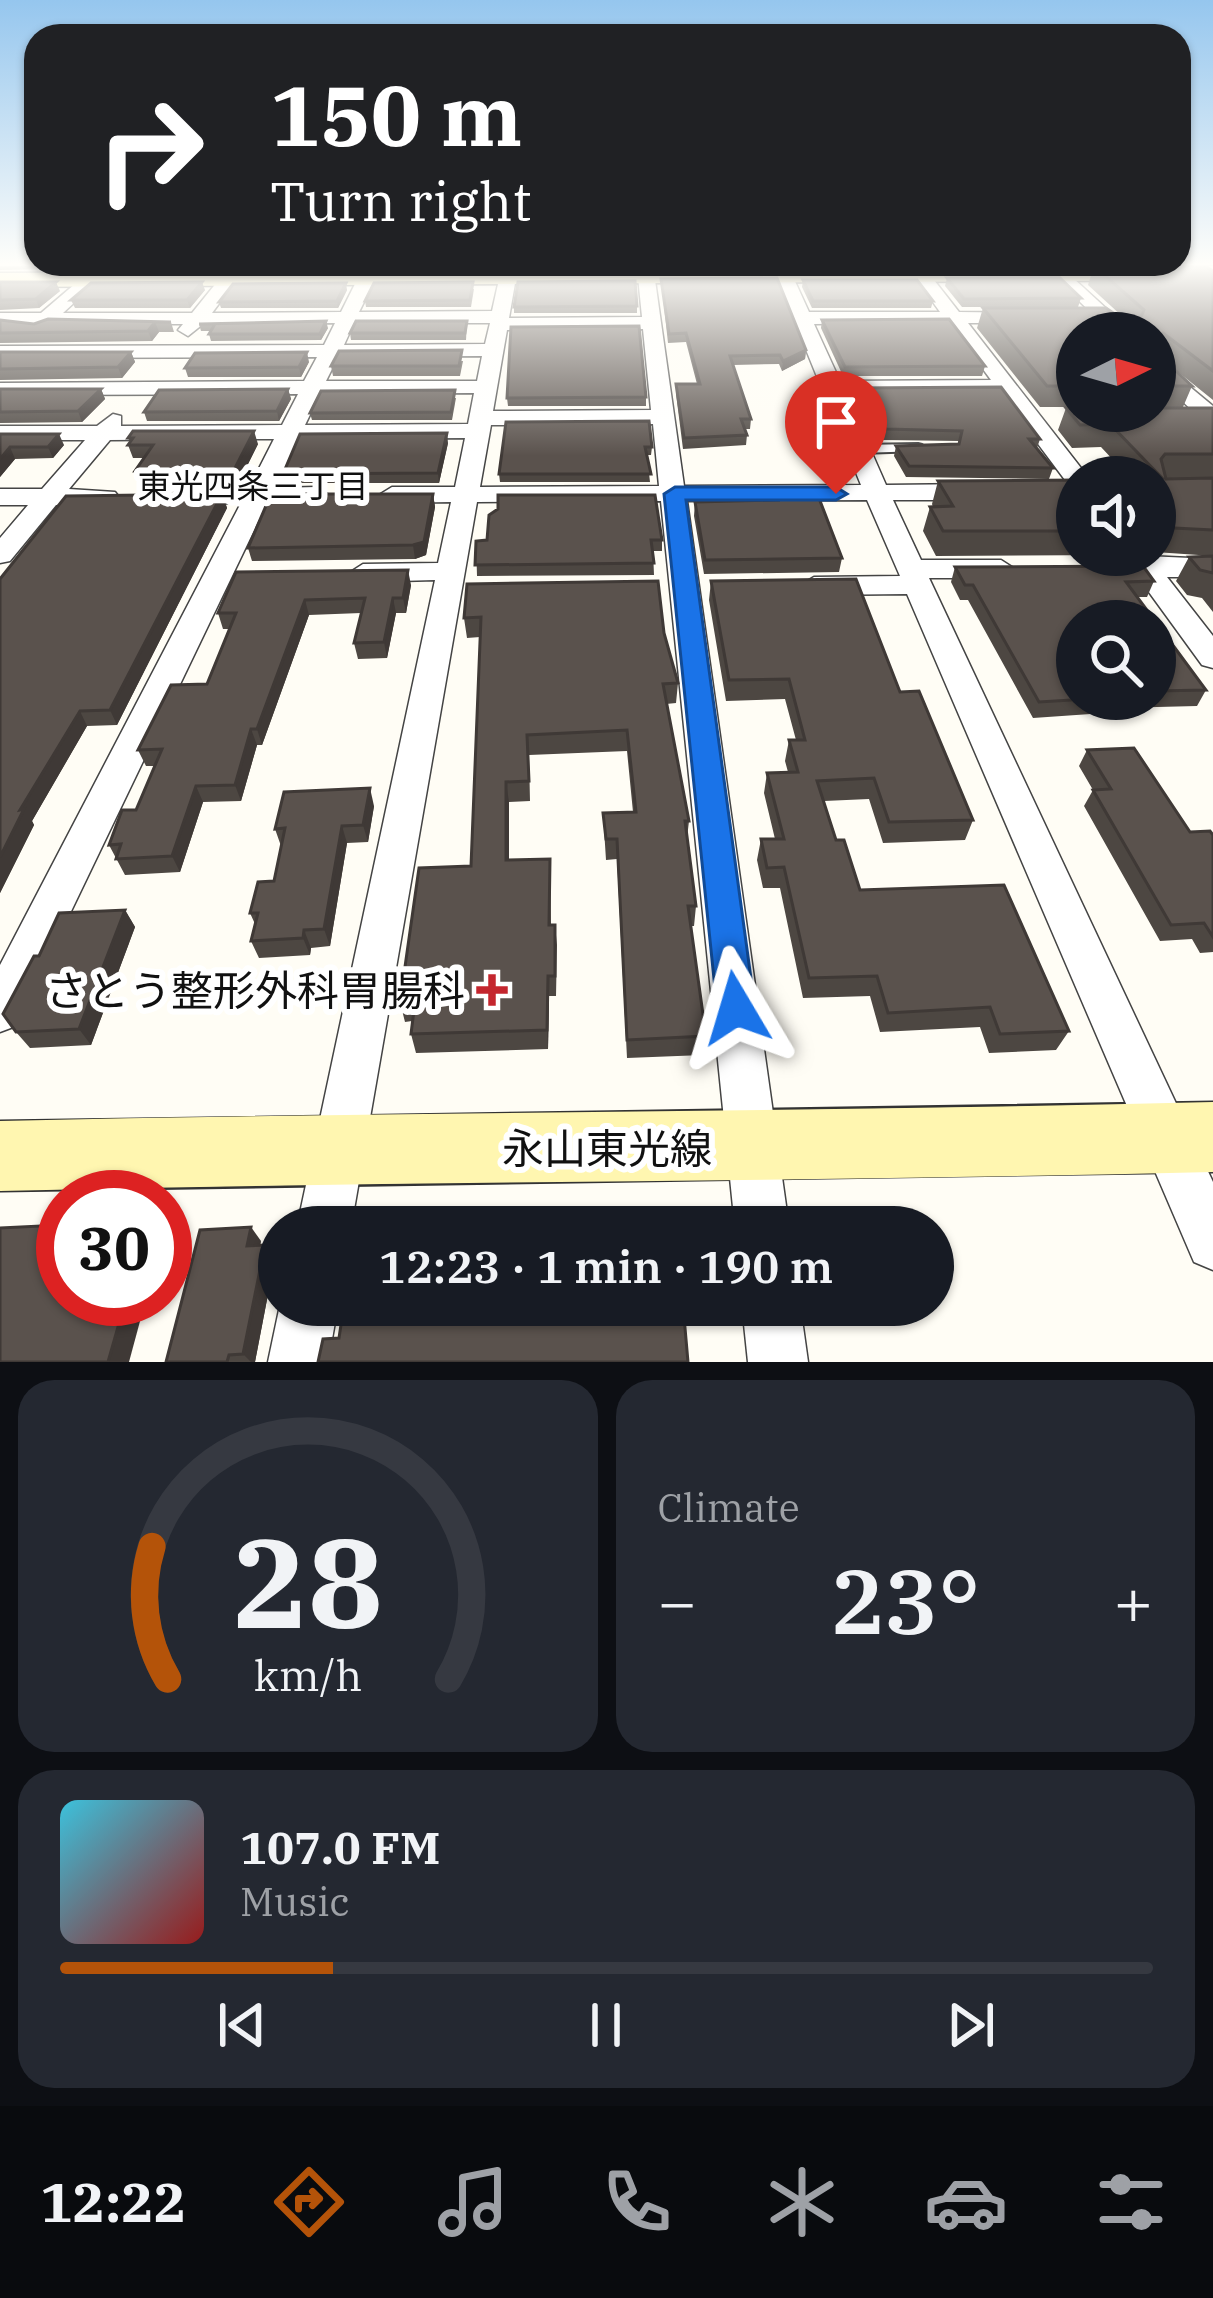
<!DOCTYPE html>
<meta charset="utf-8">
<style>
body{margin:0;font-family:"IBM Plex Serif","Noto Sans JP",serif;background:#242831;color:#f1f3f6;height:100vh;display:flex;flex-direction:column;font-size:45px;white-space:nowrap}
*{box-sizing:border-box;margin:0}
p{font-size:39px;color:#9ea1a6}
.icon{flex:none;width:66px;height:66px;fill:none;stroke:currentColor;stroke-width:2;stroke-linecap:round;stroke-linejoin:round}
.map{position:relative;height:1362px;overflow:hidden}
.drawer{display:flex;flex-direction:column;gap:18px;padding:18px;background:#0d0f14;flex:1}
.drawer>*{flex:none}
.banner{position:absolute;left:24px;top:24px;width:1167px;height:252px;border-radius:36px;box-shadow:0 3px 9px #0004;background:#202124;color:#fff;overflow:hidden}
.needle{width:78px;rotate:85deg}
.buttons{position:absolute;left:1056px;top:312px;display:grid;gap:24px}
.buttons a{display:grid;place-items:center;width:120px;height:120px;border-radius:50%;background:#171b24;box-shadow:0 3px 9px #0004;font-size:60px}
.speed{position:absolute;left:36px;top:1170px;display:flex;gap:24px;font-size:60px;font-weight:700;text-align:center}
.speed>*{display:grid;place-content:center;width:156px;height:156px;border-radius:50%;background:#171b24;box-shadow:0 3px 9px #0004;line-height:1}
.speed .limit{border:18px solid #d22;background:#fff;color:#111}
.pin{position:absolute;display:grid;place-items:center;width:102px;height:102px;color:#fff;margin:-123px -51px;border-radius:50% 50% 50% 0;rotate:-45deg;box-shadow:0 0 12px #0007}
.pin .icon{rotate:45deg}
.me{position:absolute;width:132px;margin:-66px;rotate:353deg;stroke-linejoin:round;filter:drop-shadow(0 0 9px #0008)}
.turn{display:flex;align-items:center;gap:42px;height:252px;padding:0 48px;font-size:54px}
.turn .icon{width:156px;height:156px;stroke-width:2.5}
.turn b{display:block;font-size:84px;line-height:102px}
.big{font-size:90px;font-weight:600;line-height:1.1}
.drawer .tile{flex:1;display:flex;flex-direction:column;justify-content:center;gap:18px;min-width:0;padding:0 42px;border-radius:36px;background:#242831}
.drawer .dial{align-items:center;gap:0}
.dial svg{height:312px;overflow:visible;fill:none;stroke:#363941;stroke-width:7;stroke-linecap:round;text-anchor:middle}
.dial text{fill:#f1f3f6;stroke:none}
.song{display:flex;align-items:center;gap:36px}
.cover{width:144px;height:144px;border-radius:18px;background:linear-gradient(135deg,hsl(190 70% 55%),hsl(0 70% 35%))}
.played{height:12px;border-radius:6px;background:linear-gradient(90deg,#b45309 25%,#363941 25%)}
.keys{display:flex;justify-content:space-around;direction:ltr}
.heat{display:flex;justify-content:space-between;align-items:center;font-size:66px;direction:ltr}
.drawer .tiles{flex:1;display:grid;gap:18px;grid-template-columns:1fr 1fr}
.tile:last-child{grid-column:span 2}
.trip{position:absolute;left:258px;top:1206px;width:696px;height:120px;border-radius:60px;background:#171b24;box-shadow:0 3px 9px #0004;font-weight:600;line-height:120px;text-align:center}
.tabs{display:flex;height:192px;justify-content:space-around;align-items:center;background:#090b0e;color:#9ea1a6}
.tabs .icon{width:84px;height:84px}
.tabs .active{color:#b45309}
.tabs b{font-size:54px;color:#f1f3f6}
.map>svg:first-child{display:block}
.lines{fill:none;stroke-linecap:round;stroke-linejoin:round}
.lane-casing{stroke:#444;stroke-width:4}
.street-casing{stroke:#444;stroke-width:3}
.secondary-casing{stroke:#333;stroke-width:3}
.lane{fill:#fff;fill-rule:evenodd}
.street{fill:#fff;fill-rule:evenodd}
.secondary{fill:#fff6b0;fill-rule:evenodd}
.wall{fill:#4d4742}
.shaded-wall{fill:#3f3936}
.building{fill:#5a524d;stroke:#3f3936;stroke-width:3}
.route{fill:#1a73e8;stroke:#114b97;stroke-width:3}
.poi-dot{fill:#c4262e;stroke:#fff;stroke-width:4.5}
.labels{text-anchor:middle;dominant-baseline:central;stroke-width:12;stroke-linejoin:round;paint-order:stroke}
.far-neighbourhood-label{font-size:33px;fill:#111;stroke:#fff}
.near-poi-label{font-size:42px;fill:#111;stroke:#fff;text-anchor:end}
.near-street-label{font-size:42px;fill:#111;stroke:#fff}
</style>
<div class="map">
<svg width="1213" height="1362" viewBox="0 0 1213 1362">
<rect width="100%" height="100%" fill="#fffdf5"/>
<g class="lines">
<g class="lane-casing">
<polygon id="lane" points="918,444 922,445 922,451 859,453 853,449 859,445"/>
</g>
<g class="street-casing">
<g id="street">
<path d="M 96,266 L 114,266 L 63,313 L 192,313 L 230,266 L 247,266 L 212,313 L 341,312 L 358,278 L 367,273 L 376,278 L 359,312 L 492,311 L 502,266 L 518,266 L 509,318 L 642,317 L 637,266 L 653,266 L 684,486 L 861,485 L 772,266 L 788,266 L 809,312 L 940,312 L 907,266 L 923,266 L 959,312 L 1030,313 L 1032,317 L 1023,323 L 968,323 L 1088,477 L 1077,477 L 1077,487 L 1068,484 L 1000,393 L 846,394 L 886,485 L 976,484 L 989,492 L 976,500 L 893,500 L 921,560 L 1001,560 L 1015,569 L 1001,578 L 929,578 L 1213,1182 L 1213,1270 L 1194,1262 L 907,594 L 814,595 L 799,586 L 814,577 L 900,576 L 867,500 L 687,501 L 789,1227 L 735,1227 L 661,501 L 477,502 L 351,1227 L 297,1227 L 435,580 L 363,582 L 349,573 L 363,564 L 438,563 L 451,502 L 392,503 L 379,495 L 392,487 L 455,487 L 465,438 L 298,439 L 275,488 L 316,487 L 329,495 L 316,503 L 267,503 L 16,1026 L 0,1032 L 0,965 L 241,503 L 182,504 L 169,496 L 182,488 L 249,488 L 274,439 L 110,440 L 69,489 L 115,492 L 119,497 L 115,502 L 56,505 L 10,561 L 0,563 L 0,538 L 28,505 L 0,505 L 0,489 L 42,489 L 85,440 L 0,440 L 0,426 L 97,426 L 113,414 L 121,416 L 121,426 L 282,425 L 298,394 L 0,395 L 0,383 L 304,381 L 317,357 L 0,358 L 0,346 L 324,345 L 335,323 L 203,324 L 188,336 L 178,330 L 183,324 L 51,324 L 40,330 L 31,325 L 0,325 L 0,313 L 41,313 ZM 354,323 L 490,323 L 485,344 L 344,345 ZM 949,323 L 991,380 L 840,381 L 814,324 ZM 643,329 L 651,410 L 493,411 L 507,330 ZM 482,356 L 477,381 L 326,381 L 338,357 ZM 474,393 L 468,424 L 305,425 L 320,394 ZM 653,424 L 659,486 L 480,487 L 491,425 Z"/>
<polygon points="1043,266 1060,266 1133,333 1112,333"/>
<polygon points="1155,358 1213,406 1213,425 1205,423 1155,375"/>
<polygon points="1124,555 1213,559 1213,577 1167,577 1213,636 1213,668 1202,665 1138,577 1100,577 1086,568 1100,559 1125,559"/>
<polygon points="280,1305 338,1305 328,1362 268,1362"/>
<polygon points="742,1305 800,1305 808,1362 748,1362"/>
</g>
</g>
<g class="secondary-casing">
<g id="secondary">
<polygon points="1213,266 1213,280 0,287 0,273"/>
<path d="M 1213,1102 L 1213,1172 C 809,1182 404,1181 0,1191 L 0,1121 C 404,1112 809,1112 1213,1102 Z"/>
</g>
</g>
<use href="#lane" class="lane"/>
<use href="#street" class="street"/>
<use href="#secondary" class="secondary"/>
</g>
<g class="wall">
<polygon points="0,266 90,266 87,268 0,270"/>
<polygon points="116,266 225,266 223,267 118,268"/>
<polygon points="250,266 477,266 251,267"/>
<polygon points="1094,266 1213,271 1213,400 1172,367 1192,386 1183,407 1155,407 1155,333 1077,333 1077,407 1040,407 977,328 983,308 1123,317 1088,285"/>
<polygon points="947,278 1081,298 1078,307 962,307 945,286"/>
<polygon points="661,279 806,350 805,359 782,371 779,364 733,365 751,419 750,429 745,429 747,435 746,445 683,449 676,394 676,384 697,384 686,342 668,343"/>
<polygon points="803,280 933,301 931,308 812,308 802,287"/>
<polygon points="0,282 60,291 39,308 0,310"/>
<polygon points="474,289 471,307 366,307 365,301"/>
<polygon points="205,290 190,308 75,308 71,300"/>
<polygon points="347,290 338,308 221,308 219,302"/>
<polygon points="637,306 637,313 514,313 514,307"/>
<polygon points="0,320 34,324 171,322 174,332 159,332 152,341 0,343"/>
<polygon points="822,320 985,366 982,376 843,376 821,328"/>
<polygon points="467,321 466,340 351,340 350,333"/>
<polygon points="199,324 328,328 321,340 211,341 209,334 211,331 201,331"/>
<polygon points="0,352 131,352 135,362 122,378 0,380"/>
<polygon points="463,361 460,376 333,376 331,366"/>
<polygon points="309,362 301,377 188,377 185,368"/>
<polygon points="855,388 1040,439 1037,448 1053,468 1049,479 906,477 894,456 896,446 959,444 960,441 883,440 869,416 861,416 853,398"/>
<polygon points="0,389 101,389 105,399 82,422 0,423"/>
<polygon points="288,389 291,399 279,421 147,421 144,412"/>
<polygon points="646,397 646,406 508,406 507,398"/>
<polygon points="456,398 452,420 312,420 310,413"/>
<polygon points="1066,408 1213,408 1213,478 1165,478 1213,478 1213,556 1155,552 1155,477 1129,477 1101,447 1072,448 1058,430"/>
<polygon points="0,434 64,445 53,458 15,459 0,477"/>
<polygon points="128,438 258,444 238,484 140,484 135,471 144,458 133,458 128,445 130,442"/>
<polygon points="448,443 439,483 285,483 283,474"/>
<polygon points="652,447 651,455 647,455 650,482 500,482 499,474"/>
<polygon points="1077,480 1077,555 1120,555 936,556 923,531 930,507 933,507 932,504 938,481"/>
<polygon points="222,494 227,508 117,725 87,726 32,821 34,825 0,893 0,579"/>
<polygon points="433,494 435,507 426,555 415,559 252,561 248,548"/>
<polygon points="776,494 842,558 839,572 704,574 694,516 695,502 775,500"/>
<polygon points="662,540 662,551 653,551 654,575 477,576 476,541"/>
<polygon points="1213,556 1213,612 1202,598 1187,595 1176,581 1189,557"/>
<polygon points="955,567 1154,581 1147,597 1137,597 1077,699 1155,699 1155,621 1206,690 1197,706 1117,708 1115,711 1105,713 1033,718 968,600 960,600 951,582"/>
<polygon points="711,581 900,692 973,820 965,840 883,843 869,799 824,801 836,840 860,890 1069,1031 1056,1050 989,1053 980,1027 880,1032 870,996 803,998 780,888 763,888 757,860 761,839 775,839 764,793 767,773 788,772 785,761 789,740 796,740 785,699 726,701 709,600"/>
<polygon points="467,584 664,633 678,683 676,703 666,704 689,821 687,838 696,906 694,926 690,926 706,1036 703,1055 627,1058 617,859 606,860 603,813 633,812 627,751 529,755 530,801 509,802 509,860 550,859 551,925 555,925 557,945 556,996 549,996 548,1049 416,1053 411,1034 412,1021 405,1022 400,1002 471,866 480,637 467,638 464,618"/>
<polygon points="411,585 406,613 396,613 387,658 358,659 354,643 361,613 309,615 262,745 257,745 241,801 203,802 180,872 125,875 109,845 136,810 155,766 146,766 138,750 207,684 229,629 223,629 218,613"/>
<polygon points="1087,750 1190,832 1213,835 1213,952 1200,953 1192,939 1160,941 1084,806 1093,790 1079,766"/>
<polygon points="374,806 368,842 347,843 330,946 311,948 310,955 259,958 251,941 255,924 250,913 274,881 281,846 275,829"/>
<polygon points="125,910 135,927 91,1045 30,1048 16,1032 39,956"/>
<polygon points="261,1241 260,1245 265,1245 275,1258 255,1362 166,1362"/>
</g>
<g class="shaded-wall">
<polygon points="56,282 60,291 39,308 36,299"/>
<polygon points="202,282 205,290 190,308 187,300"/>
<polygon points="346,283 347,290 338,308 337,301"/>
<polygon points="326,321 328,328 321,340 320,334"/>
<polygon points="155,322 159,332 152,341 148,331"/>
<polygon points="806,350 805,359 782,371 783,361"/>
<polygon points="131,352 135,362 122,378 118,367"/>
<polygon points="307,352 309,362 301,377 299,367"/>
<polygon points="101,389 105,399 82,422 78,411"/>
<polygon points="288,389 291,399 279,421 277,411"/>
<polygon points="254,431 258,444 238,484 234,470"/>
<polygon points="447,433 448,443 439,483 438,473"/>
<polygon points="59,434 64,445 53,458 48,447"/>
<polygon points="10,447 15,459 0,477 0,459"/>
<polygon points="222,494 227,508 117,725 110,710"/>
<polygon points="433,494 435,507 426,555 415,559 413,545"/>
<polygon points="408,570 411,585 406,613 403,598"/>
<polygon points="393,598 396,613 387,658 384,642"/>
<polygon points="305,600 309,615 262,745 257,729"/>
<polygon points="1112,699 1121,699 1115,711 1105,713"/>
<polygon points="80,711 87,726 32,821 34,825 0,893 0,857 20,810"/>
<polygon points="251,729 257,745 241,801 235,785"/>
<polygon points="506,782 509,802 509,881 506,860"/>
<polygon points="196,786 203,802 180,872 172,856"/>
<polygon points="370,788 374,806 368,842 363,825"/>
<polygon points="342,826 347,843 330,946 324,929"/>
<polygon points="125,910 135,927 91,1045 79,1029"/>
<polygon points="304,930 311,948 310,955 303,938"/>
<polygon points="548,976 549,996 548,1049 547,1030"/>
<polygon points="251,1227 261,1241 257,1259 247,1246"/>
<polygon points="265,1245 275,1258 255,1362 251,1362 243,1354"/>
<polygon points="126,1299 146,1299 129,1362 108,1362"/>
</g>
<g class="building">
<polygon points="1094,266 1205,266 1213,271 1213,371 1163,333 1159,337 1161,357 1192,386 1155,386 1155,333 1077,333 1077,386 1047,386 983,308 1106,308 1119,317 1141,317 1144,310"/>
<polygon points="1059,277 1081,298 964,299 947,278"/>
<polygon points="777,278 806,350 783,361 780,355 730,356 751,419 741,419 747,435 684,438 676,384 700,384 686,333 669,334 661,279"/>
<polygon points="803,280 917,280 933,301 813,301"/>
<polygon points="635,281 637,306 514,307 518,282"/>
<polygon points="0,282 56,282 36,299 0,300"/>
<polygon points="202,282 187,300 71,300 91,283"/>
<polygon points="473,282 470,300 365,301 374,283"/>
<polygon points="346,283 337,301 219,302 233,284"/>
<polygon points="48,319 171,322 155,322 148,331 0,333 0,320 34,324"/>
<polygon points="949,319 985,366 845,367 822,320"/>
<polygon points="326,321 320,334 209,334 215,324 199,324"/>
<polygon points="356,321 467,321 465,333 350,333"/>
<polygon points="639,326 646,397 507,398 511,327"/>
<polygon points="462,350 459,366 331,366 339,351"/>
<polygon points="0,352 131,352 118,367 0,369"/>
<polygon points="307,352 299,367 185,368 195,353"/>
<polygon points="1001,387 1040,439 1029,439 1053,468 909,466 896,446 959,444 962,431 886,429 871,406 863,406 855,388"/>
<polygon points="0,389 101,389 78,411 0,412"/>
<polygon points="288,389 277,411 144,412 159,390"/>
<polygon points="455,390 451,412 310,413 321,391"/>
<polygon points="1066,408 1077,408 1077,411 1155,411 1155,408 1213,408 1213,454 1165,454 1161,459 1166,479 1213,478 1213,530 1155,527 1155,489 1165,489 1156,478 1162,478 1110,424 1080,425"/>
<polygon points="649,421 652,447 645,447 651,474 499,474 506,422"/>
<polygon points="133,431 254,431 234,470 135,471 153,445 128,445 133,438 128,438"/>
<polygon points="447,433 438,473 283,474 300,434"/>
<polygon points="0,434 59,434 48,447 10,447 0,459"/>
<polygon points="1077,480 1077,531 943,531 930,507 953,506 938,481"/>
<polygon points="817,493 842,558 705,560 695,502 778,500 776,494"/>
<polygon points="222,494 110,710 80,711 20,810 24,809 0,857 0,579 66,496"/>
<polygon points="271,494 433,494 424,542 413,545 248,548"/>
<polygon points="498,495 655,495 662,540 651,540 654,563 475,565 476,541 487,540 489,515 498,509"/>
<polygon points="1213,556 1213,573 1200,570 1189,557"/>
<polygon points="1143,566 1154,581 1126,582 1155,621 1077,621 1077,699 1088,699 1039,702 973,585 965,585 955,567"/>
<polygon points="408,570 403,598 393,598 384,642 354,643 365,598 305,600 257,729 251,729 235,785 196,786 172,856 116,859 121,844 109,845 122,810 136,810 162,749 138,750 171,685 207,684 236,613 218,613 236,572"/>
<polygon points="856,579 900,692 919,691 973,820 889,822 874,778 817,781 836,840 844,840 860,890 1004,885 1069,1031 1000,1034 990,1007 888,1013 877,976 809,978 784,867 767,868 761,839 784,839 767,773 798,772 789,740 805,740 789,679 729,680 711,581"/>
<polygon points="658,581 664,633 678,683 663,684 689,821 685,821 696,906 688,906 706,1036 627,1040 617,839 606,839 603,813 636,812 627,730 527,735 529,781 506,782 506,860 550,859 549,925 555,925 555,976 548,976 547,1030 411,1034 415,1002 400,1002 419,868 471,866 481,617 464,618 467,584"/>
<polygon points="1155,621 1206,690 1155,691"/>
<polygon points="1134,748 1190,832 1210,831 1213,835 1213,937 1204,923 1171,925 1093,790 1111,789 1087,750"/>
<polygon points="370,788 363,825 342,826 324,929 304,930 303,938 251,941 258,913 250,913 258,882 274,881 285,828 275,829 284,792"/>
<polygon points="125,910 79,1029 16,1032 3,1014 34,956 39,956 59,913"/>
<polygon points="60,1225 58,1232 63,1232 63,1299 126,1299 108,1362 0,1362 0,1228"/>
<polygon points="251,1227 247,1246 265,1245 243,1354 229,1355 227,1362 166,1362 200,1230"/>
<polygon points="344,1305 683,1305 688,1362 318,1362 323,1339 339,1338"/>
</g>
<linearGradient id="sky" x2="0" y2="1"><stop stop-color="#95c6ee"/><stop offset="0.58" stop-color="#fffefa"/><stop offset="1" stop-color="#fffefa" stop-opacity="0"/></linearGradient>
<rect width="1213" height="456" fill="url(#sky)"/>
<polygon class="route" points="675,487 836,487 847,494 836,500 686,500 755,1008 749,1020 736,1025 723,1020 717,1008 664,494"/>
<path class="poi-dot" d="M486 972h12v12h12v12h-12v12h-12v-12h-12v-12h12z"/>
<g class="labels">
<g class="far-neighbourhood-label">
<text x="253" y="485">東光四条三丁目</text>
</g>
<g class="near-poi-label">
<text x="465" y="990">さとう整形外科胃腸科</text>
</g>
<g class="near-street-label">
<text x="607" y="1148">永山東光線</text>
</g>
</g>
</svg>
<div class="buttons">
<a><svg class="needle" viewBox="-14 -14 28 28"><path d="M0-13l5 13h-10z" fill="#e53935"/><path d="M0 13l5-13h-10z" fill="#9ea1a6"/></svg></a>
<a><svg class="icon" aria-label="sound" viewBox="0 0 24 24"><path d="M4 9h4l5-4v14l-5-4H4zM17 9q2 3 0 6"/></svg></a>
<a><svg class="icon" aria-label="search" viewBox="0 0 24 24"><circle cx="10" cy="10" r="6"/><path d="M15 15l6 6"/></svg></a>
</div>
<div class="speed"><div class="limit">30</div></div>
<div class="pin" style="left:836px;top:494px;background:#d93025"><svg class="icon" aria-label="arrive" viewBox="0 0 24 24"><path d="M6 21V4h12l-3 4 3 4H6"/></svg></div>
<svg class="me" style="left:736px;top:1008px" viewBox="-20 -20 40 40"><path d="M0-17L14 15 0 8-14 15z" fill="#1a73e8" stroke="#fff" stroke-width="4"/></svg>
<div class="trip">12:23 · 1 min · 190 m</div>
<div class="banner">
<div class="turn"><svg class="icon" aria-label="right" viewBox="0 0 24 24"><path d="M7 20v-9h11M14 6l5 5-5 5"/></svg><div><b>150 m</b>Turn right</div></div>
</div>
</div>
<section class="drawer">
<div class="tiles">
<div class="tile dial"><svg viewBox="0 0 100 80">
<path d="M14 69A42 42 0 1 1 86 69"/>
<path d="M14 69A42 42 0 0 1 10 35" stroke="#b45309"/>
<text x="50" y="56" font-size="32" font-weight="700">28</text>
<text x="50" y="72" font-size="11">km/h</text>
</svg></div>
<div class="tile"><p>Climate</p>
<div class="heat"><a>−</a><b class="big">23°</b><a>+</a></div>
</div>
<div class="tile">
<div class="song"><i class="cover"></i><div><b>107.0 FM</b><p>Music</p></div></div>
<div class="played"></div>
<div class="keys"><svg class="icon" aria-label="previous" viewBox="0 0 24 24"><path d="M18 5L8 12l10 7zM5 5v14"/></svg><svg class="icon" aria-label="pause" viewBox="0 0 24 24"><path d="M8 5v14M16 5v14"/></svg><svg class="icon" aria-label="next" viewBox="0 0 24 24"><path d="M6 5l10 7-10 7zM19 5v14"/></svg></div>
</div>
</div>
</section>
<nav class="tabs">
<b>12:22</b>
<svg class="icon active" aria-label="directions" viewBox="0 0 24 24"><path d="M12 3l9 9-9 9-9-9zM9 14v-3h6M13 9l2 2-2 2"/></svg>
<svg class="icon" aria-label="music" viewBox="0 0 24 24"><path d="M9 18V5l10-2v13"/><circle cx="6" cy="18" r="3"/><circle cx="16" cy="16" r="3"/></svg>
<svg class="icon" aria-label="phone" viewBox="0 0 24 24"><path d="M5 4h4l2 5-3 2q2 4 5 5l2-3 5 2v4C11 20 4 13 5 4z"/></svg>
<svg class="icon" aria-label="climate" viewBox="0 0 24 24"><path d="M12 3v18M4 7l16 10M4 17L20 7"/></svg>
<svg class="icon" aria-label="car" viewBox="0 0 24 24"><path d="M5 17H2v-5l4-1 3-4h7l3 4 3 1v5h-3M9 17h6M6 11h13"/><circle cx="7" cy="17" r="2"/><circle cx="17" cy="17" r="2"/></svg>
<svg class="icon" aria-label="filters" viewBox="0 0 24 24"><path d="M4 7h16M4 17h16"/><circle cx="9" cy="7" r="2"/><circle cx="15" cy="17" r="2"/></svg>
</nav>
